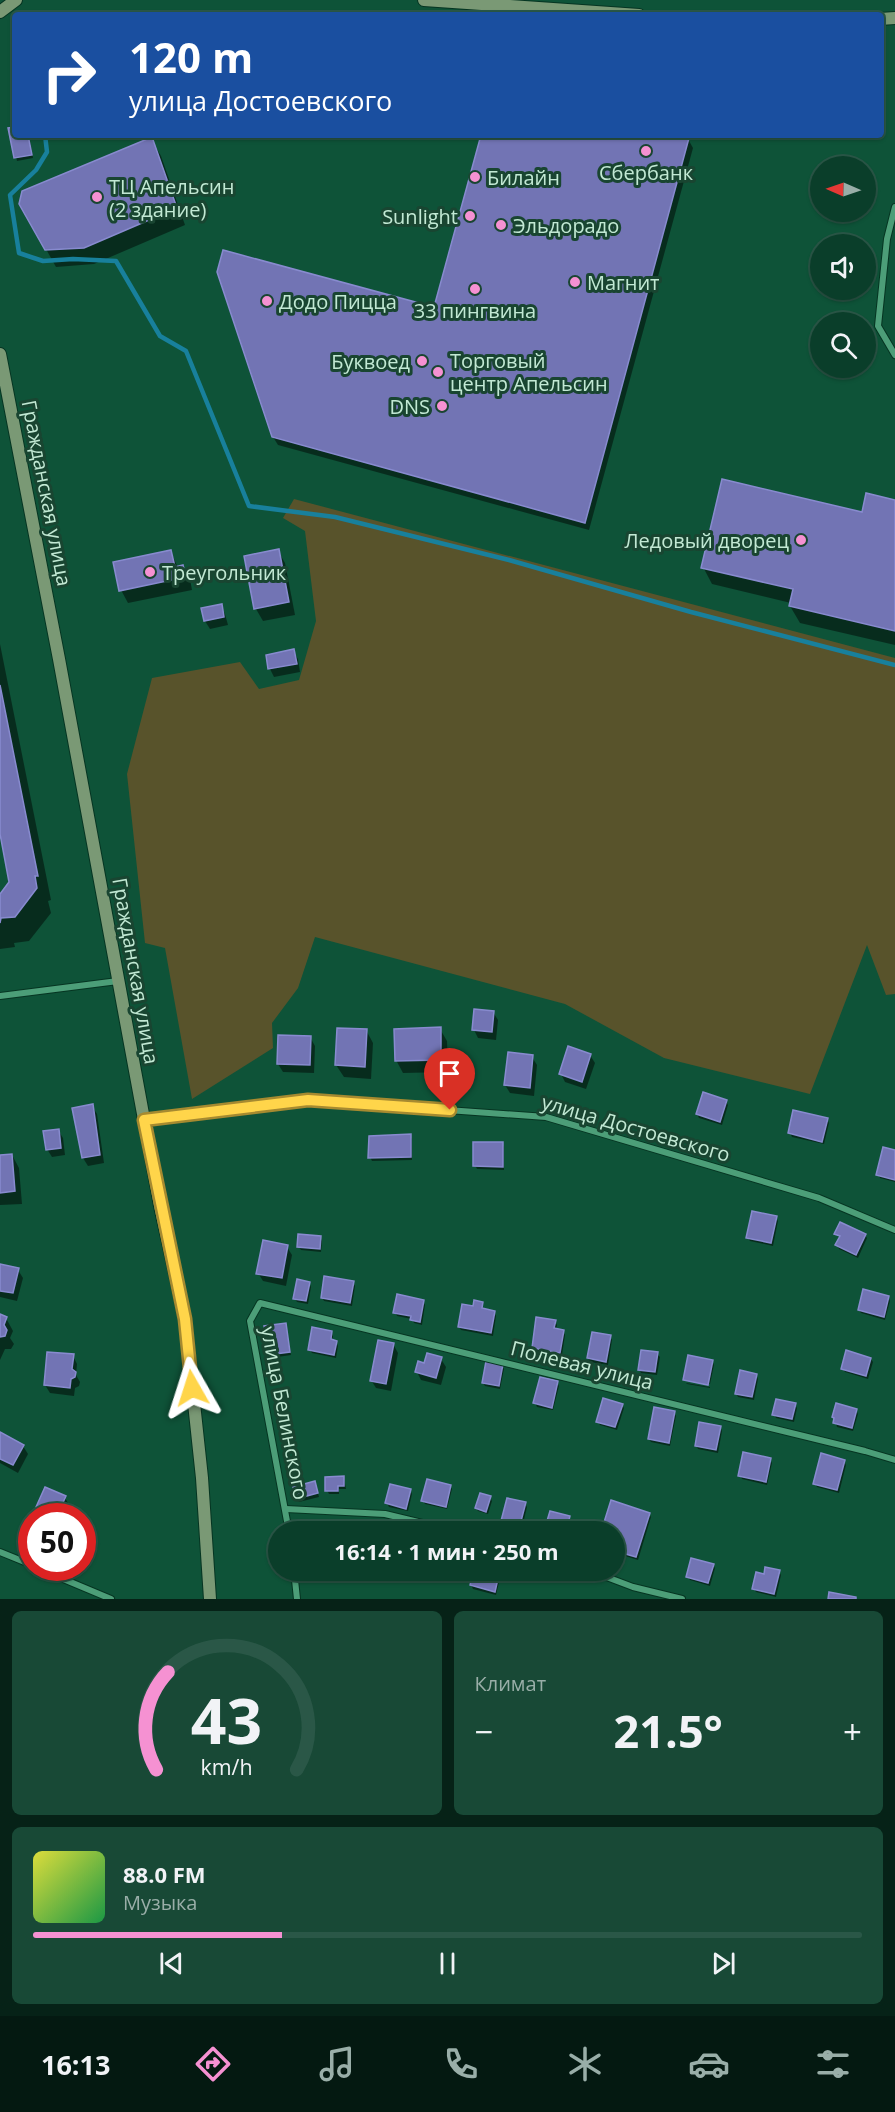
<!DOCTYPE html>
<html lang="ru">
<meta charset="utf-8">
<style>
body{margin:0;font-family:"Open Sans",sans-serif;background:#184936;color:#f1f3f6;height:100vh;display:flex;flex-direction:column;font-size:22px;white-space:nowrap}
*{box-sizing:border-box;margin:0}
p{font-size:20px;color:#99aea8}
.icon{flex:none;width:33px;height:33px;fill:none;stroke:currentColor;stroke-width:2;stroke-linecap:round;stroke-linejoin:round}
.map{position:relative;height:1599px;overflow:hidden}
.sheet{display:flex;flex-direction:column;gap:12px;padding:12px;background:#062217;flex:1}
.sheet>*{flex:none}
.hud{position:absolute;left:12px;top:12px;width:872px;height:126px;border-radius:6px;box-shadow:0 2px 4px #0004,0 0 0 2px #2a5747;background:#1a4fa0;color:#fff;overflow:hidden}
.needle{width:39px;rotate:272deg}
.controls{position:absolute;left:810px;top:156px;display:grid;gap:12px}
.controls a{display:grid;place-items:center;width:66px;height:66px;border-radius:50%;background:#0a3e2a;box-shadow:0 2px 4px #0004,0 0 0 2px #2a5747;font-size:30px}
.speed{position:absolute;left:18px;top:1503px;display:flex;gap:12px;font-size:30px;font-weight:700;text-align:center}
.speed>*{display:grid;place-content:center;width:78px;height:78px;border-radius:50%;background:#0a3e2a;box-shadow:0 2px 4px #0004,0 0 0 2px #2a5747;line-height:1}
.speed .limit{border:9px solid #d22;background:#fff;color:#111}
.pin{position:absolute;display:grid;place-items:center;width:51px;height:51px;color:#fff;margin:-62px -26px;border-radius:50% 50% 50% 0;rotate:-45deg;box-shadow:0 0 6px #0007}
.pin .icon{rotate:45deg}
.me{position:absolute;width:66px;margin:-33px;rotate:354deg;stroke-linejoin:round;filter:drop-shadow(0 0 4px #0008)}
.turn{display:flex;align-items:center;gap:21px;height:126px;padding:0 18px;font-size:27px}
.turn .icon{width:78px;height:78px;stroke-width:2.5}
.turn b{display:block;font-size:42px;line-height:51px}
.big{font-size:45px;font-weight:700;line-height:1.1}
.sheet .tile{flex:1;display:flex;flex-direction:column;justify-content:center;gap:9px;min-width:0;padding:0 21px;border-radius:9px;background:#184936}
.sheet .dial{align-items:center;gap:0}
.dial svg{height:156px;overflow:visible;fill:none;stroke:#2a5747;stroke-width:7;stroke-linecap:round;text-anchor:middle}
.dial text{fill:#f1f3f6;stroke:none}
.song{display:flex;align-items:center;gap:18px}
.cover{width:72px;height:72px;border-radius:9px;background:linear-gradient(135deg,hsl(60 70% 55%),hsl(140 70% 35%))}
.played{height:6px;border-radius:3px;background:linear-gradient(90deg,#f591d2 30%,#2a5747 30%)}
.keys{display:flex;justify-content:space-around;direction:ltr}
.heat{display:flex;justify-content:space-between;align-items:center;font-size:33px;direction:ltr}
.sheet .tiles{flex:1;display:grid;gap:12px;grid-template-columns:1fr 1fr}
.tile:last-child{grid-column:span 2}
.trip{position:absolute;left:268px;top:1521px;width:357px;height:60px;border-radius:30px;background:#0a3e2a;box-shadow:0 2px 4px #0004,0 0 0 2px #2a5747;font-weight:700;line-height:60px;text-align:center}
.tabs{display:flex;height:96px;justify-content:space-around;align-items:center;background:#041911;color:#99aea8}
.tabs .icon{width:42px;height:42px}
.tabs .on{color:#f591d2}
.tabs b{font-size:27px;color:#f1f3f6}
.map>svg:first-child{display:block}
.green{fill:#58532b}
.shadow{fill:#0007}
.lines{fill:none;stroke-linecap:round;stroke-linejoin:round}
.stream{stroke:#18809c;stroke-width:4.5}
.building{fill:#7274b4;stroke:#888bcf;stroke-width:1.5}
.street-casing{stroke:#063522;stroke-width:8}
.secondary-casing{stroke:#063522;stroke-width:14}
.street{stroke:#4c9e78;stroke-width:6}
.secondary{stroke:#7a9975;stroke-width:12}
.route-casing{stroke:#a68a30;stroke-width:15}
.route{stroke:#ffd54a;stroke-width:10}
.poi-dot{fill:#f591d2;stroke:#194531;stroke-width:2}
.labels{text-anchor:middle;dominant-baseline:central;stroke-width:6;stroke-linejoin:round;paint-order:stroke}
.poi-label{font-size:20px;fill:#c2e9d4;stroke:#194531;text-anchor:start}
.street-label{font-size:20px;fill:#c2e9d4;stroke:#194531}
</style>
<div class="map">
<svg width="895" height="1599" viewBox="0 0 895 1599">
<rect width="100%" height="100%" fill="#0e5338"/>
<polygon class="green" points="294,499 895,658 895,994 886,995 867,945 810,1094 664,1058 565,1004 315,937 298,988 272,1023 273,1048 192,1099 165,948 145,943 127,774 152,678 240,662 259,689 299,680 316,621 305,531 283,518"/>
<g class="shadow">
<polygon points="15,128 15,135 29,135 33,158 17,161 10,129"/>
<polygon points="482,135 672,135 688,139 693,148 589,530 278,445 273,437 435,309"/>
<polygon points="151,139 161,156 185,225 94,264 56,267 46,249"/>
<polygon points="895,502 895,645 800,623 790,606 791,603 712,584 703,567"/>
<polygon points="278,551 285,563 295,615 263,621 256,609 246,557"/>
<polygon points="171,552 178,568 183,567 190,579 192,590 128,603 121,590"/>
<polygon points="221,606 225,614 228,625 210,629 205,621 203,609"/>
<polygon points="0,644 51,900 48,901 51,913 29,941 14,943 15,947 0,949 0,895 11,882 0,826"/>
<polygon points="293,651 298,659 300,672 274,677 270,669 267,656"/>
<polygon points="493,1012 498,1020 496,1040 478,1038 474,1030"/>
<polygon points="440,1029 447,1041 448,1072 403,1073 396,1060"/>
<polygon points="366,1030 373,1043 371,1079 344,1077 336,1065"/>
<polygon points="310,1037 315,1046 314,1073 283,1072 278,1064"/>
<polygon points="590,1055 595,1063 586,1089 565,1082 561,1074"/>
<polygon points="532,1057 537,1065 534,1096 510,1093 505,1085"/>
<polygon points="726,1101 728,1105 722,1125 699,1118 697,1114"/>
<polygon points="92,1106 97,1114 104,1163 88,1166 83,1158"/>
<polygon points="827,1119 829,1123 824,1144 792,1137 790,1133"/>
<polygon points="58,1130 63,1138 65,1155 52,1157 47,1149"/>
<polygon points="410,1136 412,1139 412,1160 372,1161 370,1157"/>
<polygon points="502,1143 504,1147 504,1170 477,1169 475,1165"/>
<polygon points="895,1151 895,1182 880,1178 878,1174"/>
<polygon points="12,1155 19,1168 22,1204 0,1205 0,1156"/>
<polygon points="776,1218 778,1221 773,1246 750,1241 748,1238"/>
<polygon points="836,1233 865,1235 867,1238 858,1258 839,1249 837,1245 840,1238"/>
<polygon points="320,1237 322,1241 321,1252 301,1250 298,1246"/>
<polygon points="287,1247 292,1255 286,1286 263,1281 258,1273"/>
<polygon points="0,1266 18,1270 23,1278 17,1301 0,1297"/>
<polygon points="309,1283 311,1287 308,1304 297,1302 295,1299"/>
<polygon points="353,1283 355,1286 352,1306 324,1301 322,1297"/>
<polygon points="888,1297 890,1301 885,1320 861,1313 859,1310"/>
<polygon points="423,1301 425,1305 422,1325 414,1323 412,1319 397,1316 395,1312"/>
<polygon points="482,1303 484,1310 494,1312 496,1316 493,1336 461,1330 459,1327 474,1308"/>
<polygon points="0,1315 6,1318 13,1331 10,1338 14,1344 11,1349 5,1349 0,1360"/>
<polygon points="555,1322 557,1325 556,1330 563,1331 565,1335 562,1355 535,1351 533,1348"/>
<polygon points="285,1324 291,1355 271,1358 269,1354"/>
<polygon points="331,1332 333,1336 332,1341 336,1342 338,1346 336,1358 312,1353 310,1350"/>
<polygon points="610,1337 612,1340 608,1365 590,1362 588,1358"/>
<polygon points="393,1344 398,1353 391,1391 376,1388 371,1380"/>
<polygon points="657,1354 660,1357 657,1375 641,1373 639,1369"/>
<polygon points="73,1356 77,1364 76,1375 80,1382 79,1386 75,1388 74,1396 50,1393 45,1385"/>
<polygon points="689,1357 712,1361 714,1365 710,1384 685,1379 685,1381 685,1380"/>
<polygon points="441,1359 446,1367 441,1385 421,1380 417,1372 425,1365"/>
<polygon points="871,1359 873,1362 868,1379 845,1372 843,1369"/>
<polygon points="502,1366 504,1369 500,1389 485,1386 483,1383"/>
<polygon points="756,1375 758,1379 754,1400 738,1397 736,1393"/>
<polygon points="557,1383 559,1386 553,1410 537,1407 535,1403"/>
<polygon points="686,1383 710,1387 710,1388 687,1384"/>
<polygon points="622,1405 624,1408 617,1430 600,1425 598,1422"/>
<polygon points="795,1405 797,1408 794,1422 776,1418 774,1414"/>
<polygon points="856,1410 858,1414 853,1431 837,1427 835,1420"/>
<polygon points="674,1413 676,1416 670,1446 651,1442 649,1439"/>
<polygon points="720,1427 722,1431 718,1453 698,1449 696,1445"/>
<polygon points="0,1434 23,1446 28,1454 18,1473 0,1463"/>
<polygon points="770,1460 772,1463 767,1485 742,1479 740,1475"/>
<polygon points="844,1461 846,1465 839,1493 817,1487 815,1484"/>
<polygon points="344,1478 346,1489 339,1489 339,1494 329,1494 327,1490"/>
<polygon points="316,1486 319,1497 299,1502 297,1498"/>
<polygon points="450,1486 452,1489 447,1509 425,1504 423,1501"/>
<polygon points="45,1489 65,1498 72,1510 69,1516 33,1516"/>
<polygon points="410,1490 412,1494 408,1511 389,1507 387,1503"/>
<polygon points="490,1497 492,1501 488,1514 478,1511 476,1508"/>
<polygon points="525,1504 527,1507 522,1528 505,1524 503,1521"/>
<polygon points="649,1514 651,1517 638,1560 615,1553 615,1532"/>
<polygon points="569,1518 571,1521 568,1532 550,1532 551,1524 549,1521"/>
<polygon points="32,1521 32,1549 24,1537"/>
<polygon points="713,1565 715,1568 710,1586 690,1580 688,1577"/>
<polygon points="418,1570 453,1570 450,1581 420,1574"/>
<polygon points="475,1570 502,1570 496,1595 473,1589 471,1585"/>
<polygon points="779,1572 781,1575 776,1597 756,1592 754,1589 765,1576"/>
</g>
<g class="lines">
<g class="stream">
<polyline points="14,20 15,20"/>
<polyline points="45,135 47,152 36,170 10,195 19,253 43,261 73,259 116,261 160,336 186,351 249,506 335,517 509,560 691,612 895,665"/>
</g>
</g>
<g class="building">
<polygon points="15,127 15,135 28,135 32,155 14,158 8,128"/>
<polygon points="481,135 678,135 689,138 585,523 272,437 217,272 223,250 434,307"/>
<polygon points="152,137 177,208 84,248 45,250 19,204 22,191"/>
<polygon points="722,479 862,512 866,493 895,500 895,631 789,606 793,589 701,568"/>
<polygon points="279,549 289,602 254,609 244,556"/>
<polygon points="171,550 175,567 183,565 186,577 119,591 113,562"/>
<polygon points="222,604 224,617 204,621 201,608"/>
<polygon points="294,649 297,664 268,669 266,655"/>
<polygon points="0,685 38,876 35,876 37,888 15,917 1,918 0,923 0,894 9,882 0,834"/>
<polygon points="474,1009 494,1011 492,1032 472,1030"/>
<polygon points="441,1027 441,1060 395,1061 394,1029"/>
<polygon points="337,1028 367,1029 365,1067 335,1065"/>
<polygon points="278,1035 311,1036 310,1065 277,1064"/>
<polygon points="568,1046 591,1054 582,1082 559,1074"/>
<polygon points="508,1052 533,1055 530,1088 504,1085"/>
<polygon points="703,1092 727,1100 720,1122 696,1114"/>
<polygon points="93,1104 100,1155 82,1158 72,1108"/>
<polygon points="793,1110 828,1118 822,1142 788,1133"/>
<polygon points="59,1129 61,1148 46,1150 43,1131"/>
<polygon points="411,1134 411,1157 368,1158 369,1136"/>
<polygon points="473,1142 503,1142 503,1167 473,1166"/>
<polygon points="883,1147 895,1150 895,1180 876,1175"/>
<polygon points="12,1154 15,1191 0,1193 0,1155"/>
<polygon points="752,1211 777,1216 771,1243 746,1238"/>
<polygon points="840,1222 866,1234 856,1255 835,1245 840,1236 834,1234"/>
<polygon points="298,1234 321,1236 320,1249 297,1247"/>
<polygon points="263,1240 288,1245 282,1278 256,1274"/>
<polygon points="0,1264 19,1268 13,1293 0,1291"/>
<polygon points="324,1276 354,1281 350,1303 321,1298"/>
<polygon points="297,1279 310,1282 306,1301 293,1299"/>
<polygon points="863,1289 889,1296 884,1317 858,1310"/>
<polygon points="397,1294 424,1300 420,1322 410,1320 411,1316 393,1313"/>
<polygon points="474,1300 483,1302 482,1308 495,1311 491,1333 458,1327 462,1304 473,1306"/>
<polygon points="0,1314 7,1317 4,1325 7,1330 5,1336 0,1337"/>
<polygon points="536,1317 556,1320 554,1328 564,1330 560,1353 532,1348"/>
<polygon points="286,1323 290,1352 268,1355 264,1326"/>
<polygon points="312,1327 332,1331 331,1339 337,1341 334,1355 308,1350"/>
<polygon points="592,1332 611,1335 606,1362 587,1358"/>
<polygon points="378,1340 394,1343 386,1384 370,1381"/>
<polygon points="641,1350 658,1352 655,1372 638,1370"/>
<polygon points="846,1350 871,1358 866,1376 841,1369"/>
<polygon points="47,1352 74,1354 72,1369 76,1372 75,1377 71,1379 70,1388 44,1385"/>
<polygon points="427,1353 442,1357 436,1378 415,1372 418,1361 424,1363"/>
<polygon points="688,1355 713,1360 708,1385 683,1380"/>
<polygon points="486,1361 503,1364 499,1386 482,1383"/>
<polygon points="740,1370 757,1374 752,1397 735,1394"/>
<polygon points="540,1377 558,1381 552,1408 533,1403"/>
<polygon points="603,1398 623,1404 615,1427 596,1422"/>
<polygon points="776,1399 796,1403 792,1419 772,1415"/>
<polygon points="836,1403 857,1409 852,1428 833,1423 834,1418 832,1417"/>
<polygon points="654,1407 675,1411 669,1443 648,1439"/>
<polygon points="699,1422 721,1426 716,1450 695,1446"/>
<polygon points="0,1432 24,1445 13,1465 0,1459"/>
<polygon points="743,1452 771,1458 766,1482 738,1476"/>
<polygon points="821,1453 845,1460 837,1490 813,1484"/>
<polygon points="344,1476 344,1486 338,1486 338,1491 325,1491 325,1477"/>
<polygon points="427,1479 451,1485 446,1507 421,1501"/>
<polygon points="315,1481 318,1493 296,1499 293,1487"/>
<polygon points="390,1484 411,1489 406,1509 385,1503"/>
<polygon points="45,1487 66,1496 57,1516 32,1516"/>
<polygon points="480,1493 491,1496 486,1512 475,1508"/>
<polygon points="507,1498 526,1502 520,1525 501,1521"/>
<polygon points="611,1500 650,1513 636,1557 615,1551 615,1532 601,1532"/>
<polygon points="550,1511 570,1516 566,1532 549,1532 551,1522 547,1521"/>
<polygon points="32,1517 32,1541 23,1537"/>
<polygon points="691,1558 714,1564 708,1583 686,1577"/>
<polygon points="765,1567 780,1570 774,1594 752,1589 756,1572 764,1574"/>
<polygon points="417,1570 451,1570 449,1578"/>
<polygon points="474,1570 500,1570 495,1592 470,1585"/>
<polygon points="829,1592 856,1597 856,1599 828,1599"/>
</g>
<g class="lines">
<g class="street-casing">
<g id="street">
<polyline points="895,207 887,239 878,326 895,355"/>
<polyline points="0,996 118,981"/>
<polyline points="145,1120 308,1100 546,1117 819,1198 895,1230"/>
<polyline points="286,1509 385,1514 460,1532"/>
<polyline points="289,1532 250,1321 260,1303 865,1451 895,1460"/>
<polyline points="0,1552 32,1565"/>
<polyline points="37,1568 111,1599"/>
<polyline points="294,1570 297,1599"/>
<polyline points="588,1570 633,1587 682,1599"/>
</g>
</g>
<g class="secondary-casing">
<g id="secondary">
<polyline points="424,0 639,15"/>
<polyline points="0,12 16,0"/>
<polyline points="880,19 895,18"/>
<polyline points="0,354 59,659 160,1206 185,1319 202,1478 210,1599"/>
</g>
</g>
<use href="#street" class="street"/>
<use href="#secondary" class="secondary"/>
</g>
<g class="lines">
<g class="route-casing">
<polyline id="route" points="192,1388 185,1319 144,1120 308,1100 450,1110"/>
</g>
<use href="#route" class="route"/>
</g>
<g class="poi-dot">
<circle cx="646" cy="151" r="6"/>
<circle cx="475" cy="177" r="6"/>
<circle cx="97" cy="197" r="6"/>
<circle cx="470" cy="216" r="6"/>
<circle cx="501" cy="225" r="6"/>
<circle cx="575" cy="282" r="6"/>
<circle cx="475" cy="289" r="6"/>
<circle cx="267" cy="301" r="6"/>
<circle cx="422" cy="361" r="6"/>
<circle cx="438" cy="372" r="6"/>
<circle cx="442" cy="406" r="6"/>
<circle cx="801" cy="540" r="6"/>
<circle cx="150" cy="572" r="6"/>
</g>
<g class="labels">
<g class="poi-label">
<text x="646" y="172" text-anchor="middle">Сбербанк</text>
<text x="487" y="177">Билайн</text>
<text x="109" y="186">ТЦ Апельсин<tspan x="109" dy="23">(2 здание)</tspan></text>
<text x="458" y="216" text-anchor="end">Sunlight</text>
<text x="513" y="225">Эльдорадо</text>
<text x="587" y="282">Магнит</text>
<text x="279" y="301">Додо Пицца</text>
<text x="475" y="310" text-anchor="middle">33 пингвина</text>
<text x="450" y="360">Торговый<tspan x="450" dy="23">центр Апельсин</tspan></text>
<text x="410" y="361" text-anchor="end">Буквоед</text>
<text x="430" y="406" text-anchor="end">DNS</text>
<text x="789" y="540" text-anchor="end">Ледовый дворец</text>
<text x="162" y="572">Треугольник</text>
</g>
<g class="street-label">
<text transform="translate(47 493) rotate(79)">Гражданская улица</text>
<text transform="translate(136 971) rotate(80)">Гражданская улица</text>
<text transform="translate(636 1128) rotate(16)">улица Достоевского</text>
<text transform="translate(582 1365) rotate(14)">Полевая улица</text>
<text transform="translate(285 1413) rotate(79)">улица Белинского</text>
</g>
</g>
</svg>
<div class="controls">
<a><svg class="needle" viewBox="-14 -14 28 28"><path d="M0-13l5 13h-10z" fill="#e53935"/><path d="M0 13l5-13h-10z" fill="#99aea8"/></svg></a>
<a><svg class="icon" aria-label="sound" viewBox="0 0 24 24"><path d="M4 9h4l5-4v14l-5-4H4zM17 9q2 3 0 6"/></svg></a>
<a><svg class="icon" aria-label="search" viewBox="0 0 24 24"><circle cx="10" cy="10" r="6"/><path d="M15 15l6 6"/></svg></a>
</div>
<div class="speed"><div class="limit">50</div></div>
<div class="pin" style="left:450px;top:1110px;background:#d93025"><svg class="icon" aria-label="arrive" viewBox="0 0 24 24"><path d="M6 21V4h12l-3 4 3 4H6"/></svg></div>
<svg class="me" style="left:192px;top:1388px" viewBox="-20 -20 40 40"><path d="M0-17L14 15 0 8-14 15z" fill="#ffd54a" stroke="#fff" stroke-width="4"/></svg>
<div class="trip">16:14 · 1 мин · 250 m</div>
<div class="hud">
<div class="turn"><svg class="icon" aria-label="right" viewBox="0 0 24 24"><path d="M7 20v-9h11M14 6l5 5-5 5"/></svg><div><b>120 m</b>улица Достоевского</div></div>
</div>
</div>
<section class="sheet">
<div class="tiles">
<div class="tile dial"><svg viewBox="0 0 100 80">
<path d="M14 69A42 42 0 1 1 86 69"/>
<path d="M14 69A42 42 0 0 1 20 19" stroke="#f591d2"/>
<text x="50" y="56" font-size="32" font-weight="700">43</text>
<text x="50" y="72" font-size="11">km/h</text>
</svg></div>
<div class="tile"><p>Климат</p>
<div class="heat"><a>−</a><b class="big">21.5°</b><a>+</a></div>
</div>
<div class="tile">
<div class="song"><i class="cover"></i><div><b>88.0 FM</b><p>Музыка</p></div></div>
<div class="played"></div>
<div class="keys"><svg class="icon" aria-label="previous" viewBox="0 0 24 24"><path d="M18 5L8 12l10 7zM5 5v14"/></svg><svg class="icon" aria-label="pause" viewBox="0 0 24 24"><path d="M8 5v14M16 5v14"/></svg><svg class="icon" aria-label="next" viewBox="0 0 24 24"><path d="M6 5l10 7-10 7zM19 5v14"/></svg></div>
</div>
</div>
</section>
<nav class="tabs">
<b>16:13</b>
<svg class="icon on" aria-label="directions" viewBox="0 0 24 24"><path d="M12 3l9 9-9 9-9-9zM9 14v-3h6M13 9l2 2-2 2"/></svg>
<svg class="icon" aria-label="music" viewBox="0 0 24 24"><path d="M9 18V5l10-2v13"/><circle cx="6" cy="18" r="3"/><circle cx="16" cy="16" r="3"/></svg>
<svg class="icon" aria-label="phone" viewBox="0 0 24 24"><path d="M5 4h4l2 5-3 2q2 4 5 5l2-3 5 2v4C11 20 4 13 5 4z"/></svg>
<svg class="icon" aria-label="climate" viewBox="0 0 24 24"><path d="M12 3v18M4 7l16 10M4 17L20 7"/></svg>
<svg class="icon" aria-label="car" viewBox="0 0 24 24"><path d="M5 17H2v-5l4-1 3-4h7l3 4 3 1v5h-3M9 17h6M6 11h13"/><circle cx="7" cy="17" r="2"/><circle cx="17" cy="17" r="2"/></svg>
<svg class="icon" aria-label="filters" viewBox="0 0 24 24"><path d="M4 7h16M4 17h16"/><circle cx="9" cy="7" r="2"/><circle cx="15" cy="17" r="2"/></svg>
</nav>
